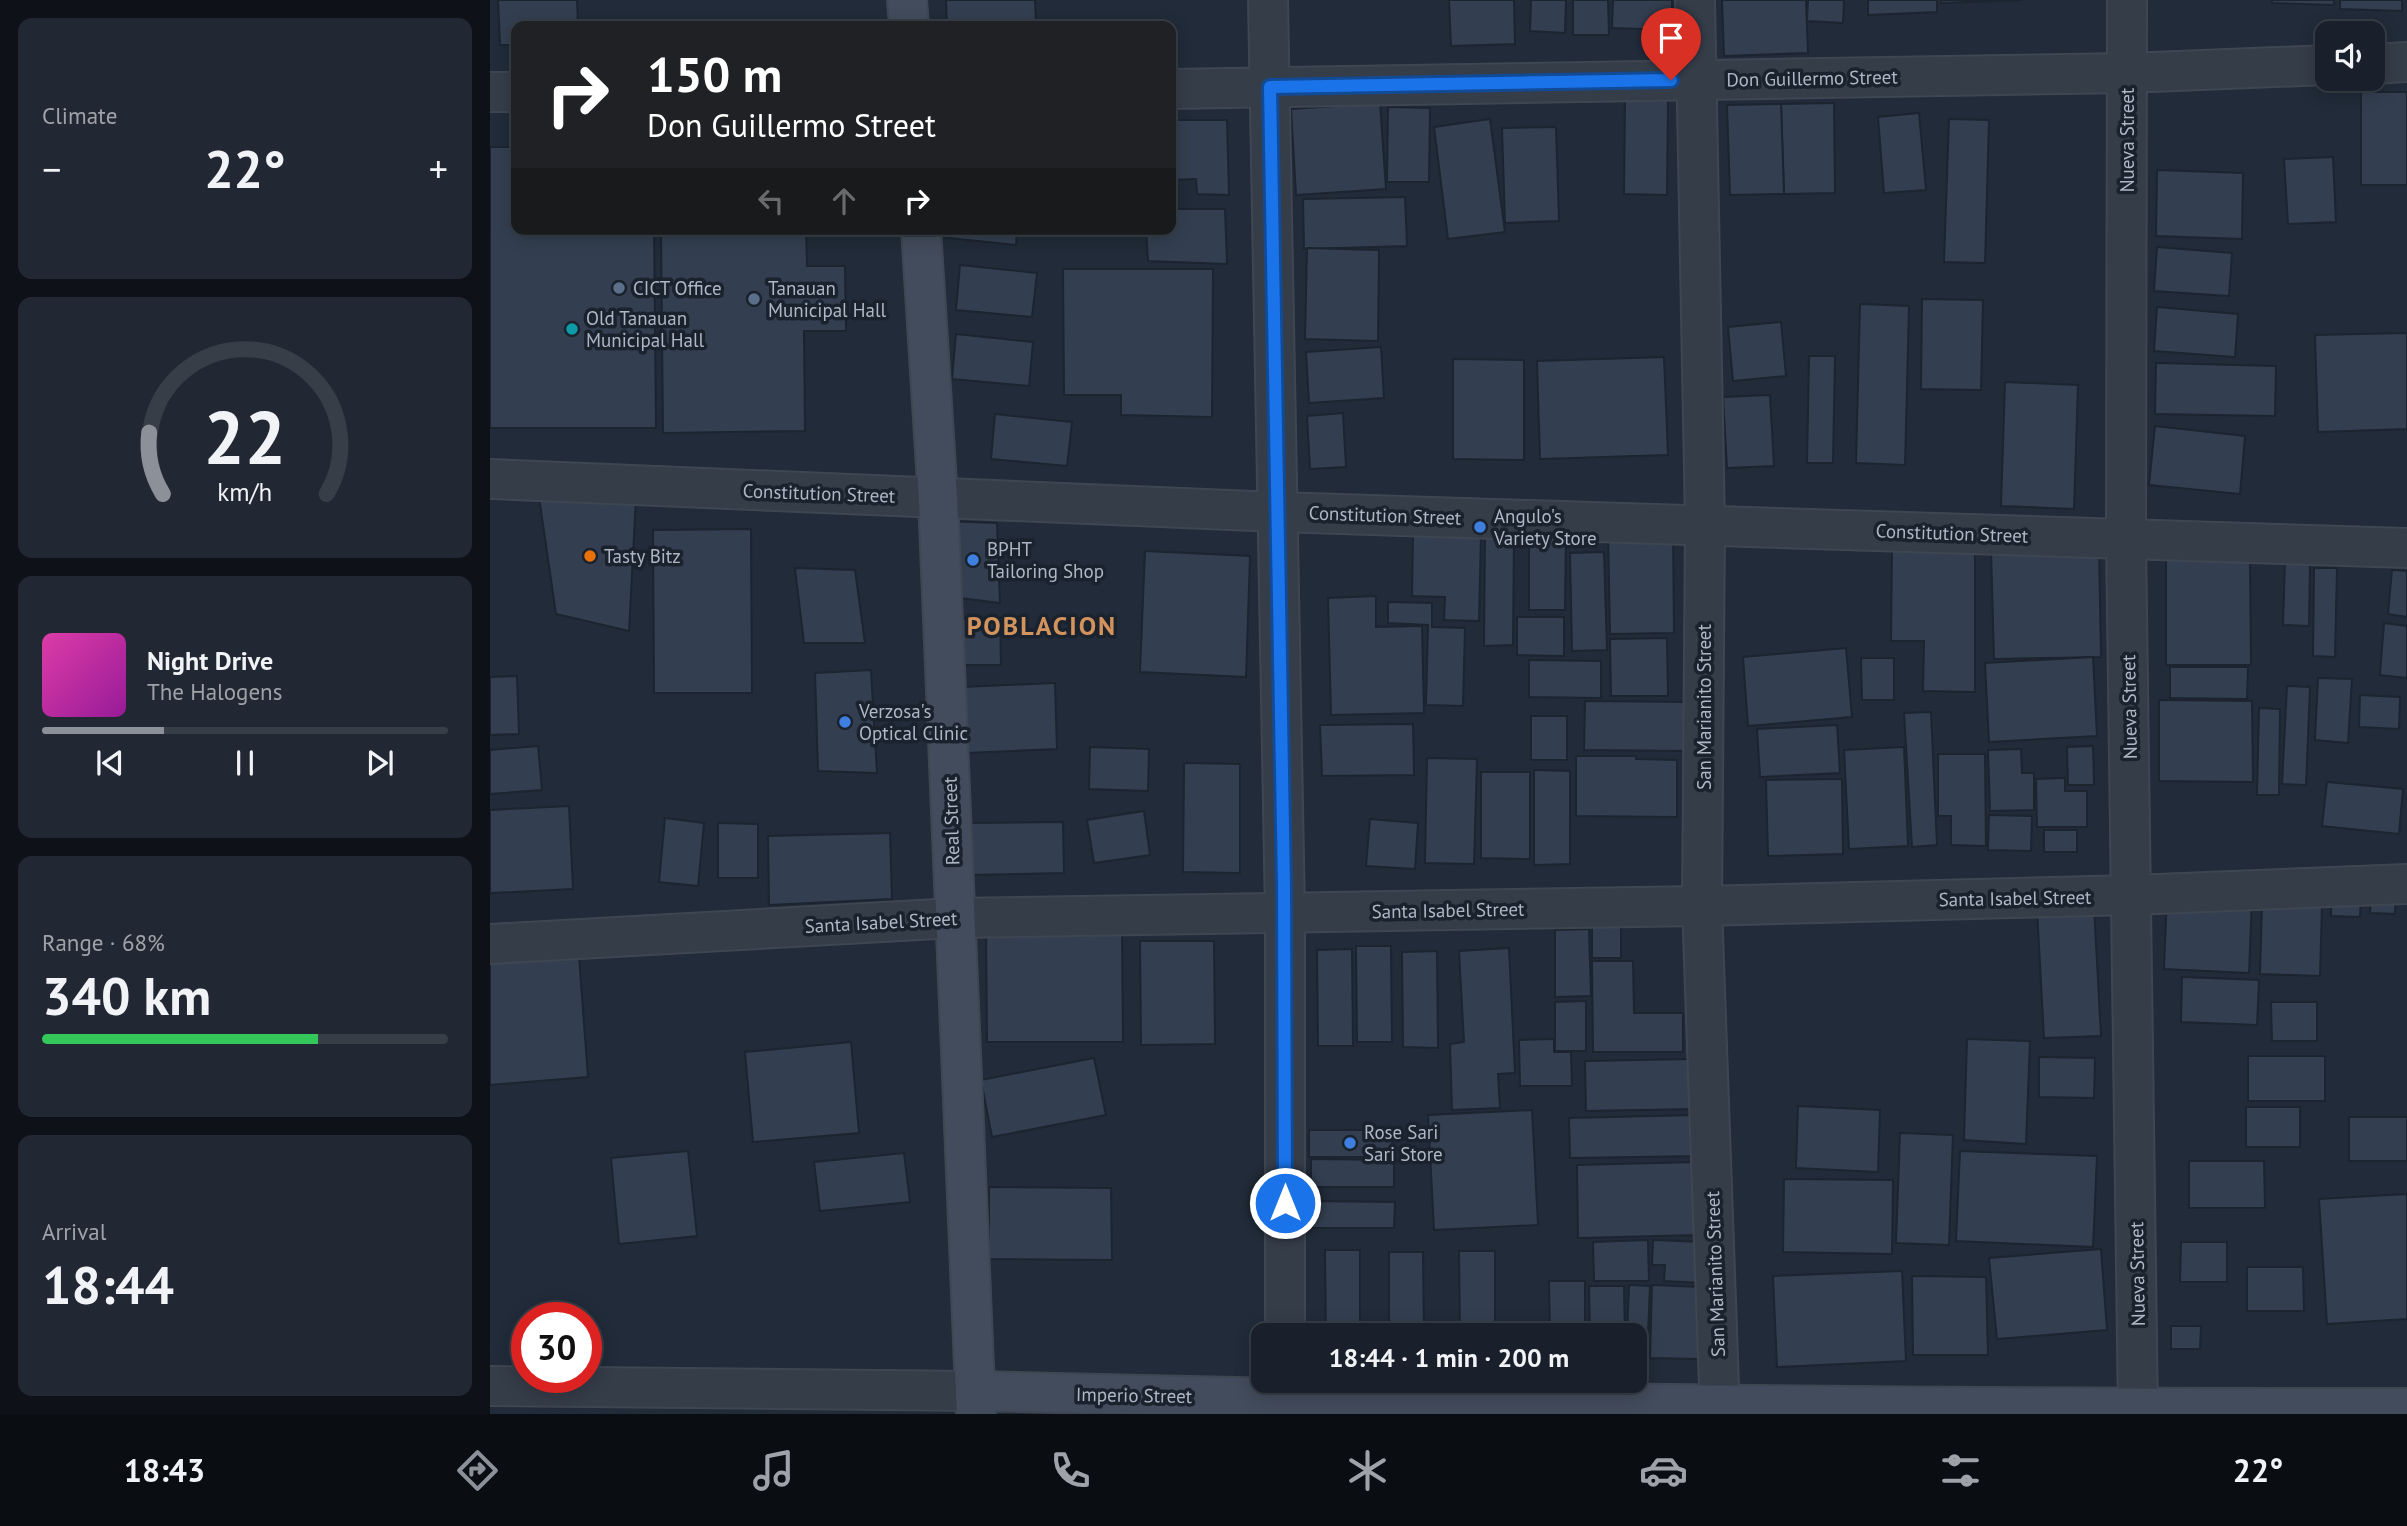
<!DOCTYPE html>
<meta charset="utf-8">
<style>
body{margin:0;font-family:"PT Sans",sans-serif;background:#222833;color:#f1f3f6;height:100vh;display:flex;flex-direction:column;font-size:26px;white-space:nowrap}
*{box-sizing:border-box;margin:0}
p{font-size:23px;color:#9fa3a9}
.icon{flex:none;width:38px;height:38px;fill:none;stroke:currentColor;stroke-width:2;stroke-linecap:round;stroke-linejoin:round}
.map{position:relative;flex:1;overflow:hidden}
.details{display:flex;flex-direction:column;gap:18px;padding:18px;background:#0e1218;width:490px}
.details>*{flex:none}
.top-card{position:absolute;left:21px;top:21px;width:665px;height:214px;border-radius:14px;box-shadow:0 4px 18px #0003,0 0 0 2px #373e47;background:#202124;color:#fff;overflow:hidden}
.buttons{position:absolute;left:1825px;top:21px;display:grid;gap:14px}
.buttons a{display:grid;place-items:center;width:70px;height:70px;border-radius:14px;background:#19202b;box-shadow:0 4px 18px #0003,0 0 0 2px #373e47;font-size:35px}
.speed{position:absolute;left:21px;top:1302px;display:flex;gap:14px;font-size:35px;font-weight:700;text-align:center}
.speed>*{display:grid;place-content:center;width:91px;height:91px;border-radius:50%;background:#19202b;box-shadow:0 4px 18px #0003,0 0 0 2px #373e47;line-height:1}
.speed .limit{border:10px solid #d22;background:#fff;color:#111}
.pin{position:absolute;display:grid;place-items:center;width:60px;height:60px;color:#fff;margin:-72px -30px;border-radius:50% 50% 50% 0;rotate:-45deg;box-shadow:0 0 7px #0007}
.pin .icon{rotate:45deg}
.me{position:absolute;width:77px;margin:-38px;rotate:0deg;stroke-linejoin:round;filter:drop-shadow(0 0 5px #0008)}
.turn{display:flex;align-items:center;gap:24px;height:147px;padding:0 21px;font-size:32px}
.turn .icon{width:91px;height:91px;stroke-width:2.5}
.turn b{display:block;font-size:49px;line-height:60px}
.lanes{display:flex;align-items:center;height:66px;padding:0 21px;background:#0003;justify-content:center;gap:35px;direction:ltr}
.lanes .off{opacity:.35}
.big{font-size:52px;font-weight:600;line-height:1.1}
.details .card{flex:1;display:flex;flex-direction:column;justify-content:center;gap:10px;min-width:0;padding:0 24px;border-radius:14px;background:#222833}
.details .dial{align-items:center;gap:0}
.dial svg{height:182px;overflow:visible;fill:none;stroke:#373e47;stroke-width:7;stroke-linecap:round;text-anchor:middle}
.dial text{fill:#f1f3f6;stroke:none}
.song{display:flex;align-items:center;gap:21px}
.cover{width:84px;height:84px;border-radius:10px;background:linear-gradient(135deg,hsl(320 70% 55%),hsl(300 70% 35%))}
.played{height:7px;border-radius:4px;background:linear-gradient(90deg,#8c9099 30%,#373e47 30%)}
.keys{display:flex;justify-content:space-around;direction:ltr}
.heat{display:flex;justify-content:space-between;align-items:center;font-size:38px;direction:ltr}
.charge{height:10px;border-radius:5px;background:linear-gradient(90deg,#34c759 68%,#373e47 0)}
.trip{position:absolute;left:761px;top:1323px;width:396px;height:70px;border-radius:14px;background:#19202b;box-shadow:0 4px 18px #0003,0 0 0 2px #373e47;font-weight:600;line-height:70px;text-align:center}
.menu{display:flex;height:112px;justify-content:space-around;align-items:center;background:#0a0d11;color:#9fa3a9}
.menu .icon{width:49px;height:49px}
.menu .selected{color:#8c9099}
.menu b{font-size:32px;color:#f1f3f6}
main{display:flex;flex:1;min-height:0}
.map>svg:first-child{display:block}
.building{fill:#333f50;stroke:#1c2430;stroke-width:2}
.lines{fill:none;stroke-linecap:round;stroke-linejoin:round}
.street-casing{stroke:#3e4652;stroke-width:42}
.secondary-casing{stroke:#3e4652;stroke-width:42}
.street{stroke:#353d49;stroke-width:38}
.secondary{stroke:#434c5c;stroke-width:38}
.route-casing{stroke:#114b97;stroke-width:18}
.route{stroke:#1a73e8;stroke-width:12}
.service-dot{fill:#5c6f8a;stroke:#1a222e;stroke-width:2.5}
.culture-dot{fill:#0f9aa8;stroke:#1a222e;stroke-width:2.5}
.shop-dot{fill:#3f7fe0;stroke:#1a222e;stroke-width:2.5}
.food-dot{fill:#e8710a;stroke:#1a222e;stroke-width:2.5}
.labels{text-anchor:middle;dominant-baseline:central;stroke-width:7;stroke-linejoin:round;paint-order:stroke}
.street-label{font-size:19px;fill:#afb7c5;stroke:#1a222e}
.poi-label{font-size:19px;fill:#afb7c5;stroke:#1a222e;text-anchor:start}
.district-label{font-size:26px;font-weight:bold;letter-spacing:2px;fill:#d2935d;stroke:#1a222e}
</style>
<main>
<section class="details">
<div class="card"><p>Climate</p>
<div class="heat"><a>−</a><b class="big">22°</b><a>+</a></div>
</div>
<div class="card dial"><svg viewBox="0 0 100 80">
<path d="M14 69A42 42 0 1 1 86 69"/>
<path d="M14 69A42 42 0 0 1 8 42" stroke="#8c9099"/>
<text x="50" y="56" font-size="32" font-weight="700">22</text>
<text x="50" y="72" font-size="11">km/h</text>
</svg></div>
<div class="card">
<div class="song"><i class="cover"></i><div><b>Night Drive</b><p>The Halogens</p></div></div>
<div class="played"></div>
<div class="keys"><svg class="icon" aria-label="previous" viewBox="0 0 24 24"><path d="M18 5L8 12l10 7zM5 5v14"/></svg><svg class="icon" aria-label="pause" viewBox="0 0 24 24"><path d="M8 5v14M16 5v14"/></svg><svg class="icon" aria-label="next" viewBox="0 0 24 24"><path d="M6 5l10 7-10 7zM19 5v14"/></svg></div>
</div>
<div class="card"><p>Range · 68%</p><b class="big">340 km</b><div class="charge"></div></div>
<div class="card"><p>Arrival</p><b class="big">18:44</b></div>
</section>
<div class="map">
<svg width="1917" height="1414" viewBox="0 0 1917 1414">
<rect width="100%" height="100%" fill="#212b39"/>
<g class="building">
<polygon points="8,0 87,0 88,26 26,26 26,45 10,45"/>
<polygon points="456,0 545,0 546,26 457,26"/>
<polygon points="959,0 1024,0 1025,44 961,46"/>
<polygon points="1041,0 1076,0 1075,33 1040,31"/>
<polygon points="1083,0 1118,0 1119,35 1083,35"/>
<polygon points="1123,0 1182,0 1182,30 1122,28"/>
<polygon points="1232,0 1316,0 1318,53 1234,56"/>
<polygon points="1318,0 1354,0 1353,23 1317,21"/>
<polygon points="1378,0 1447,0 1447,12 1378,15"/>
<polygon points="1451,0 1532,0 1451,3"/>
<polygon points="1782,0 1844,0 1844,5 1782,3"/>
<polygon points="1850,0 1912,0 1912,11 1850,9"/>
<rect x="1871" y="92" width="46" height="93"/>
<polygon points="1135,99 1178,100 1177,195 1134,194"/>
<polygon points="890,103 896,189 806,195 801,109"/>
<polygon points="1344,103 1345,193 1294,194 1291,104"/>
<polygon points="1291,104 1294,194 1240,195 1237,105"/>
<polygon points="898,107 940,108 939,182 897,182"/>
<polygon points="1429,113 1436,190 1394,193 1388,117"/>
<polygon points="1000,119 1015,232 958,239 944,127"/>
<polygon points="1459,119 1499,120 1495,263 1454,262"/>
<polygon points="681,120 737,120 739,195 707,194 706,179 681,180"/>
<polygon points="1066,127 1069,221 1015,223 1012,128"/>
<polygon points="0,147 26,147 26,229 164,229 166,428 0,428"/>
<polygon points="1843,157 1846,222 1798,224 1794,159"/>
<polygon points="1667,170 1753,173 1752,239 1666,236"/>
<polygon points="915,197 917,246 814,249 813,199"/>
<polygon points="681,209 735,209 737,264 658,261 656,229 681,229"/>
<polygon points="171,229 316,229 317,266 355,266 356,331 314,331 315,431 173,433"/>
<polygon points="450,229 527,229 526,245 449,237"/>
<polygon points="1667,247 1742,253 1739,296 1664,291"/>
<polygon points="817,248 889,250 888,341 815,339"/>
<polygon points="470,265 547,273 542,317 466,310"/>
<polygon points="573,269 723,269 722,417 631,415 631,395 574,395"/>
<polygon points="1432,299 1493,300 1491,390 1431,389"/>
<polygon points="1370,304 1419,306 1415,465 1366,463"/>
<polygon points="1667,307 1748,314 1745,357 1664,351"/>
<polygon points="1291,322 1296,376 1243,381 1238,327"/>
<polygon points="1917,333 1917,429 1828,432 1825,335"/>
<polygon points="466,334 543,342 539,386 462,379"/>
<polygon points="891,347 894,398 819,403 816,352"/>
<polygon points="1319,356 1345,356 1343,463 1317,463"/>
<polygon points="1174,357 1178,455 1050,459 1047,361"/>
<polygon points="963,359 1034,360 1034,460 963,459"/>
<polygon points="1666,363 1786,366 1785,416 1665,414"/>
<polygon points="1515,382 1588,385 1584,509 1511,506"/>
<polygon points="1280,395 1284,466 1237,468 1233,397"/>
<polygon points="853,413 856,467 820,469 817,416"/>
<polygon points="505,414 582,422 577,466 501,459"/>
<polygon points="1665,426 1755,436 1750,494 1659,485"/>
<polygon points="49,497 146,498 139,631 66,614"/>
<polygon points="453,521 507,523 510,603 462,597"/>
<polygon points="1039,527 1076,528 1075,610 1039,610"/>
<polygon points="1183,528 1184,633 1120,634 1118,529"/>
<polygon points="261,529 262,693 164,693 163,530"/>
<polygon points="923,532 991,534 989,621 954,620 955,597 922,596"/>
<polygon points="995,532 1024,532 1023,645 994,646"/>
<polygon points="1402,546 1485,547 1485,692 1433,691 1434,641 1401,641"/>
<polygon points="1609,548 1611,657 1504,659 1501,550"/>
<polygon points="655,551 760,556 756,677 650,672"/>
<polygon points="1114,552 1117,650 1082,651 1080,553"/>
<polygon points="1676,556 1760,556 1761,665 1676,665"/>
<polygon points="1795,562 1820,563 1819,626 1793,625"/>
<polygon points="305,568 365,570 375,643 314,643"/>
<polygon points="1824,568 1847,568 1845,657 1823,656"/>
<polygon points="1902,570 1917,571 1917,617 1898,614"/>
<polygon points="886,596 886,627 932,626 934,713 841,715 838,598"/>
<polygon points="898,602 942,603 942,627 975,628 973,706 936,705 938,625 898,623"/>
<polygon points="1027,617 1074,617 1074,656 1027,655"/>
<polygon points="510,618 511,665 462,665 462,619"/>
<polygon points="1894,623 1917,626 1917,678 1890,675"/>
<polygon points="1177,638 1178,696 1121,696 1120,639"/>
<polygon points="1356,648 1362,717 1258,726 1253,657"/>
<polygon points="1603,657 1607,736 1499,742 1495,663"/>
<polygon points="1371,658 1404,658 1404,700 1372,700"/>
<polygon points="1039,660 1111,661 1111,698 1039,697"/>
<polygon points="1680,667 1758,667 1757,699 1680,698"/>
<polygon points="381,670 387,773 328,771 325,673"/>
<polygon points="27,676 29,734 0,735 0,677"/>
<polygon points="1828,678 1862,679 1858,743 1825,740"/>
<polygon points="565,683 567,749 475,753 472,687"/>
<polygon points="1797,686 1820,687 1816,785 1792,784"/>
<polygon points="1870,695 1910,697 1909,729 1869,727"/>
<polygon points="1669,700 1762,701 1763,782 1669,781"/>
<polygon points="1095,701 1200,702 1200,751 1094,750"/>
<polygon points="1769,708 1790,709 1789,795 1767,795"/>
<polygon points="1441,712 1447,845 1422,847 1414,713"/>
<rect x="1041" y="716" width="36" height="44"/>
<polygon points="923,724 924,775 832,776 830,725"/>
<polygon points="1347,725 1350,773 1270,777 1267,729"/>
<polygon points="48,746 52,790 0,794 0,750"/>
<polygon points="1603,746 1604,785 1578,785 1577,747"/>
<polygon points="600,747 659,749 658,791 599,789"/>
<polygon points="1414,747 1418,846 1359,849 1354,750"/>
<polygon points="1531,749 1532,773 1544,773 1544,810 1500,811 1498,750"/>
<polygon points="1448,754 1495,754 1496,846 1461,845 1461,816 1448,816"/>
<polygon points="1086,756 1146,756 1146,759 1187,760 1187,817 1086,816"/>
<polygon points="937,758 987,759 984,864 935,863"/>
<polygon points="694,763 750,764 750,873 693,872"/>
<polygon points="1044,770 1080,771 1080,864 1044,865"/>
<polygon points="991,772 1040,772 1040,859 991,858"/>
<polygon points="1575,778 1575,791 1597,791 1597,827 1547,827 1546,779"/>
<polygon points="1352,779 1353,854 1278,856 1276,780"/>
<polygon points="1837,782 1913,789 1909,834 1832,826"/>
<polygon points="79,806 83,889 0,893 0,810"/>
<polygon points="654,811 660,855 604,863 597,820"/>
<polygon points="1499,815 1542,816 1541,851 1498,850"/>
<polygon points="175,818 214,823 208,886 169,882"/>
<polygon points="880,819 928,823 925,869 876,866"/>
<polygon points="573,822 574,873 479,875 478,823"/>
<polygon points="228,823 268,824 268,878 228,878"/>
<rect x="1554" y="830" width="33" height="22"/>
<polygon points="400,833 402,899 279,905 278,836"/>
<polygon points="1881,886 1906,887 1905,914 1880,913"/>
<polygon points="1842,888 1871,890 1870,917 1841,916"/>
<polygon points="1677,894 1762,898 1759,973 1674,969"/>
<polygon points="1772,904 1832,906 1830,976 1770,974"/>
<polygon points="1604,907 1611,1036 1554,1038 1547,909"/>
<rect x="1102" y="924" width="29" height="34"/>
<polygon points="632,926 633,1042 497,1042 496,927"/>
<polygon points="1099,929 1101,996 1065,997 1065,930"/>
<polygon points="650,941 724,941 725,1044 651,1045"/>
<polygon points="88,943 98,1077 0,1085 0,950"/>
<polygon points="866,946 901,946 902,1042 867,1042"/>
<polygon points="1019,948 1025,1073 1008,1074 1010,1108 962,1110 960,1044 974,1042 969,951"/>
<polygon points="862,949 863,1046 828,1046 827,950"/>
<polygon points="947,951 948,1048 913,1047 912,952"/>
<polygon points="1102,961 1143,961 1144,1013 1193,1013 1193,1052 1103,1052"/>
<polygon points="1692,977 1769,980 1767,1025 1691,1022"/>
<polygon points="1096,1001 1096,1051 1065,1051 1065,1002"/>
<polygon points="1781,1002 1827,1002 1827,1041 1782,1041"/>
<polygon points="1064,1039 1064,1052 1081,1052 1082,1086 1030,1086 1029,1040"/>
<polygon points="1477,1039 1540,1041 1536,1144 1474,1140"/>
<polygon points="361,1042 369,1133 263,1142 255,1052"/>
<rect x="1758" y="1056" width="77" height="45"/>
<polygon points="1549,1057 1605,1058 1604,1098 1549,1097"/>
<polygon points="604,1058 616,1115 502,1137 491,1080"/>
<polygon points="1204,1059 1205,1109 1096,1111 1095,1061"/>
<polygon points="1308,1106 1390,1110 1388,1172 1306,1168"/>
<rect x="1756" y="1107" width="54" height="40"/>
<polygon points="1042,1110 1048,1225 944,1230 938,1115"/>
<polygon points="1207,1115 1209,1156 1080,1158 1079,1118"/>
<rect x="1859" y="1117" width="58" height="44"/>
<rect x="819" y="1130" width="83" height="27"/>
<polygon points="1410,1133 1463,1135 1459,1245 1406,1243"/>
<polygon points="198,1151 207,1236 129,1244 121,1158"/>
<polygon points="1470,1151 1607,1156 1603,1247 1466,1241"/>
<polygon points="414,1153 420,1202 330,1211 324,1162"/>
<polygon points="821,1159 904,1160 904,1187 821,1187"/>
<polygon points="1699,1161 1774,1161 1775,1208 1699,1208"/>
<polygon points="1208,1162 1209,1235 1088,1238 1087,1165"/>
<polygon points="1294,1179 1403,1180 1402,1254 1293,1252"/>
<polygon points="499,1187 621,1188 622,1260 499,1259"/>
<polygon points="1917,1194 1917,1319 1837,1324 1829,1199"/>
<polygon points="822,1201 905,1202 904,1228 821,1228"/>
<polygon points="1158,1240 1159,1281 1104,1281 1103,1242"/>
<polygon points="1163,1240 1214,1242 1212,1283 1174,1281 1175,1265 1162,1265"/>
<polygon points="1691,1242 1737,1242 1737,1282 1690,1282"/>
<polygon points="1611,1249 1617,1330 1507,1339 1499,1258"/>
<polygon points="835,1250 870,1250 870,1335 836,1335"/>
<polygon points="969,1251 1005,1251 1005,1335 970,1335"/>
<polygon points="899,1252 933,1252 934,1335 899,1335"/>
<polygon points="1757,1267 1813,1267 1814,1311 1757,1311"/>
<polygon points="1412,1271 1416,1361 1287,1367 1283,1276"/>
<polygon points="1422,1276 1496,1277 1498,1355 1423,1355"/>
<polygon points="1059,1281 1095,1281 1095,1335 1060,1335"/>
<polygon points="1139,1285 1160,1286 1157,1358 1144,1357 1144,1335 1137,1335"/>
<polygon points="1162,1285 1210,1287 1208,1359 1160,1358"/>
<polygon points="1099,1286 1134,1286 1135,1335 1100,1335"/>
<polygon points="1681,1326 1711,1326 1710,1349 1681,1349"/>
</g>
<g class="lines">
<g class="street-casing">
<g id="street">
<polyline points="778,0 795,913 795,1335"/>
<polyline points="1205,0 1215,525 1212,906 1230,1414"/>
<polyline points="1637,0 1636,539 1648,1414"/>
<polyline points="1883,64 1917,62"/>
<polyline points="681,89 1637,73 1838,65"/>
<polyline points="0,92 26,92"/>
<polyline points="0,479 788,512 1917,548"/>
<polyline points="0,944 465,918 1212,906 1642,895 1917,884"/>
<polyline points="0,1386 485,1391"/>
</g>
</g>
<g class="secondary-casing">
<g id="secondary">
<polyline points="417,0 419,26"/>
<polyline points="431,229 448,499 486,1414"/>
<path d="M 485,1391 C 962,1403 1440,1409 1917,1408"/>
</g>
</g>
<use href="#street" class="street"/>
<use href="#secondary" class="secondary"/>
</g>
<g class="lines">
<g class="route-casing">
<polyline id="route" points="795,1203 794,886 780,87 1181,80"/>
</g>
<use href="#route" class="route"/>
</g>
<g class="service-dot">
<circle cx="129" cy="288" r="7"/>
<circle cx="264" cy="299" r="7"/>
</g>
<circle class="culture-dot" cx="82" cy="329" r="7"/>
<g class="shop-dot">
<circle cx="990" cy="527" r="7"/>
<circle cx="483" cy="560" r="7"/>
<circle cx="355" cy="722" r="7"/>
<circle cx="860" cy="1143" r="7"/>
</g>
<circle class="food-dot" cx="100" cy="556" r="7"/>
<g class="labels">
<g class="street-label">
<text transform="translate(1322 78) rotate(-1)">Don Guillermo Street</text>
<text transform="translate(1637 140) rotate(-90)">Nueva Street</text>
<text transform="translate(329 493) rotate(2)">Constitution Street</text>
<text transform="translate(895 515) rotate(2)">Constitution Street</text>
<text transform="translate(1462 533) rotate(2)">Constitution Street</text>
<text transform="translate(1214 707) rotate(-90)">San Marianito Street</text>
<text transform="translate(1639 707) rotate(-91)">Nueva Street</text>
<text transform="translate(461 821) rotate(-92)">Real Street</text>
<text transform="translate(1525 898) rotate(-1)">Santa Isabel Street</text>
<text transform="translate(958 910) rotate(-1)">Santa Isabel Street</text>
<text transform="translate(391 922) rotate(-3)">Santa Isabel Street</text>
<text transform="translate(1225 1274) rotate(-92)">San Marianito Street</text>
<text transform="translate(1647 1274) rotate(-91)">Nueva Street</text>
<text transform="translate(644 1395) rotate(1)">Imperio Street</text>
</g>
<g class="poi-label">
<text x="143" y="288">CICT Office</text>
<text x="278" y="288">Tanauan<tspan x="278" dy="22">Municipal Hall</tspan></text>
<text x="96" y="318">Old Tanauan<tspan x="96" dy="22">Municipal Hall</tspan></text>
<text x="1004" y="516">Angulo's<tspan x="1004" dy="22">Variety Store</tspan></text>
<text x="497" y="549">BPHT<tspan x="497" dy="22">Tailoring Shop</tspan></text>
<text x="114" y="556">Tasty Bitz</text>
<text x="369" y="711">Verzosa's<tspan x="369" dy="22">Optical Clinic</tspan></text>
<text x="874" y="1132">Rose Sari<tspan x="874" dy="22">Sari Store</tspan></text>
</g>
<g class="district-label">
<text x="552" y="625">POBLACION</text>
</g>
</g>
</svg>
<div class="buttons">
<a><svg class="icon" aria-label="sound" viewBox="0 0 24 24"><path d="M4 9h4l5-4v14l-5-4H4zM17 9q2 3 0 6"/></svg></a>
</div>
<div class="speed"><div class="limit">30</div></div>
<div class="pin" style="left:1181px;top:80px;background:#d93025"><svg class="icon" aria-label="arrive" viewBox="0 0 24 24"><path d="M6 21V4h12l-3 4 3 4H6"/></svg></div>
<svg class="me" style="left:795px;top:1203px" viewBox="-20 -20 40 40"><circle r="17" fill="#1a73e8" stroke="#fff" stroke-width="3"/><path d="M0-11L8 9 0 5-8 9z" fill="#fff"/></svg>
<div class="trip">18:44 · 1 min · 200 m</div>
<div class="top-card">
<div class="turn"><svg class="icon" aria-label="right" viewBox="0 0 24 24"><path d="M7 20v-9h11M14 6l5 5-5 5"/></svg><div><b>150 m</b>Don Guillermo Street</div></div>
<div class="lanes"><svg class="icon off" aria-label="left" viewBox="0 0 24 24"><path d="M17 20v-9H6M10 6l-5 5 5 5"/></svg><svg class="icon off" aria-label="ahead" viewBox="0 0 24 24"><path d="M12 20V5M6 11l6-6 6 6"/></svg><svg class="icon" aria-label="right" viewBox="0 0 24 24"><path d="M7 20v-9h11M14 6l5 5-5 5"/></svg></div>
</div>
</div>
</main>
<nav class="menu">
<b>18:43</b>
<svg class="icon selected" aria-label="directions" viewBox="0 0 24 24"><path d="M12 3l9 9-9 9-9-9zM9 14v-3h6M13 9l2 2-2 2"/></svg>
<svg class="icon" aria-label="music" viewBox="0 0 24 24"><path d="M9 18V5l10-2v13"/><circle cx="6" cy="18" r="3"/><circle cx="16" cy="16" r="3"/></svg>
<svg class="icon" aria-label="phone" viewBox="0 0 24 24"><path d="M5 4h4l2 5-3 2q2 4 5 5l2-3 5 2v4C11 20 4 13 5 4z"/></svg>
<svg class="icon" aria-label="climate" viewBox="0 0 24 24"><path d="M12 3v18M4 7l16 10M4 17L20 7"/></svg>
<svg class="icon" aria-label="car" viewBox="0 0 24 24"><path d="M5 17H2v-5l4-1 3-4h7l3 4 3 1v5h-3M9 17h6M6 11h13"/><circle cx="7" cy="17" r="2"/><circle cx="17" cy="17" r="2"/></svg>
<svg class="icon" aria-label="filters" viewBox="0 0 24 24"><path d="M4 7h16M4 17h16"/><circle cx="9" cy="7" r="2"/><circle cx="15" cy="17" r="2"/></svg>
<b>22°</b>
</nav>
